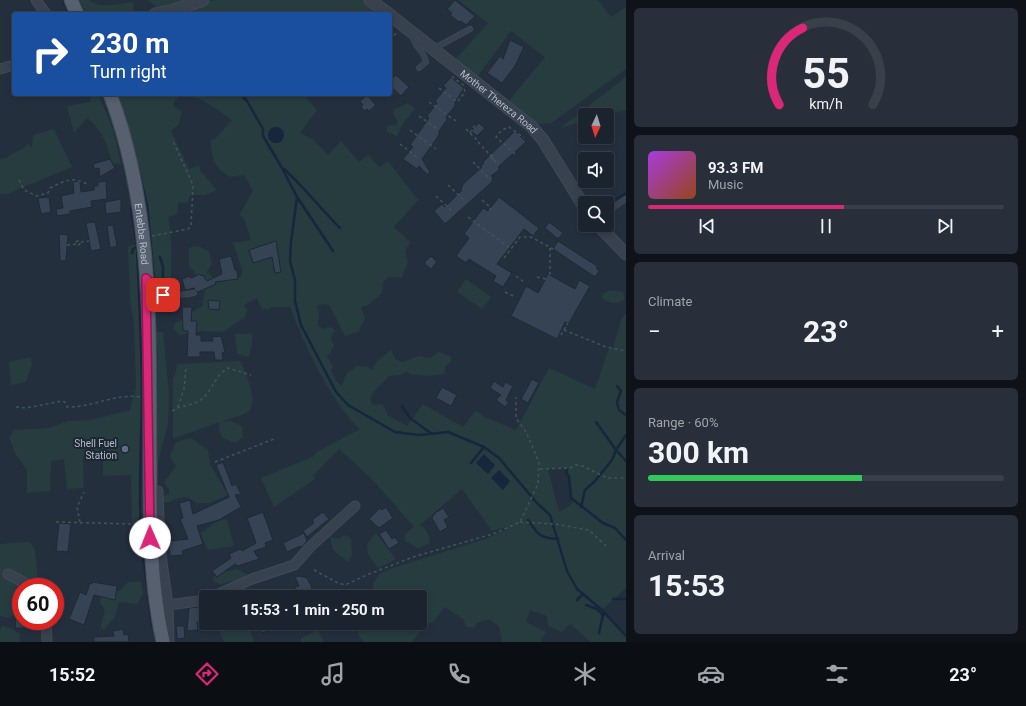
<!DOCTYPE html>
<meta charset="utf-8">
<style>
body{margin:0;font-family:Roboto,sans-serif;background:#282f3a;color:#f1f3f6;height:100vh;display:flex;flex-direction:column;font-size:15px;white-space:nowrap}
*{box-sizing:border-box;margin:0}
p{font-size:13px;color:#a0a4aa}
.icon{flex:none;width:22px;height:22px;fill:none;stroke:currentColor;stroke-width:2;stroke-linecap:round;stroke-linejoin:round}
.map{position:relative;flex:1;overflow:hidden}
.panel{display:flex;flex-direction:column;gap:8px;padding:8px;background:#0f1319;width:400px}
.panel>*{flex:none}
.guide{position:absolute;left:12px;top:12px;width:380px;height:84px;border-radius:4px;box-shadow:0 2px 6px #0003,0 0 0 1px #39404a;background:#1a4fa0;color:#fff;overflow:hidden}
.needle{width:26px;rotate:184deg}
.fabs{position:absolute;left:578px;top:108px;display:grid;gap:8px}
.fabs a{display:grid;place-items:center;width:36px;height:36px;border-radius:4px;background:#1b232e;box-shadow:0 2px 6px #0003,0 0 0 1px #39404a;font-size:20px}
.speed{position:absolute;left:12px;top:578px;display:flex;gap:8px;font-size:20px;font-weight:700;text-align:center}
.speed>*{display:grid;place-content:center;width:52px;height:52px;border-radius:50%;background:#1b232e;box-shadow:0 2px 6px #0003,0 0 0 1px #39404a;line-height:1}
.speed .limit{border:6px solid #d22;background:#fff;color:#111}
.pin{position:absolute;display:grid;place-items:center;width:34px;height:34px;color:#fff;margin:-17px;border-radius:8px;box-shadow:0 2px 6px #0006}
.me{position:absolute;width:44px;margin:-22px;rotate:359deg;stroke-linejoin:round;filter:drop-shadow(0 0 3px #0008)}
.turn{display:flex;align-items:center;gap:14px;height:84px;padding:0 12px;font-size:18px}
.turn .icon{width:52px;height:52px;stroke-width:2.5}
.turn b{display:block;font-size:28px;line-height:34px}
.big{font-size:30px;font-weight:700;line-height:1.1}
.panel .tile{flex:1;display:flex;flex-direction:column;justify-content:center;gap:6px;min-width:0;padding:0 14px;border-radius:6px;background:#282f3a}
.panel .dial{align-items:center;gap:0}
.dial svg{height:104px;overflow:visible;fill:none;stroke:#39404a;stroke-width:7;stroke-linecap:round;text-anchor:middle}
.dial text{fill:#f1f3f6;stroke:none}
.song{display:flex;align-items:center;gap:12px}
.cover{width:48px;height:48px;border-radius:6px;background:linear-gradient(135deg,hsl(280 70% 55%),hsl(20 70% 35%))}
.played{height:4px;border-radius:2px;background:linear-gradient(90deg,#db2777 55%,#39404a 55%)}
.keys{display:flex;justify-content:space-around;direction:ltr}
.heat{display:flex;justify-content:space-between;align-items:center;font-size:22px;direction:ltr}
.charge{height:6px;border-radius:3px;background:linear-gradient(90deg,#34c759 60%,#39404a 0)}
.trip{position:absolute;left:199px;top:590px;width:228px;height:40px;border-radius:4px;background:#1b232e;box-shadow:0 2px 6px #0003,0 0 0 1px #39404a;font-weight:700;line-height:40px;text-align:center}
.menu{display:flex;height:64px;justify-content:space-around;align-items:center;background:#0b0e12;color:#a0a4aa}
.menu .icon{width:28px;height:28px}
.menu .active{color:#db2777}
.menu b{font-size:18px;color:#f1f3f6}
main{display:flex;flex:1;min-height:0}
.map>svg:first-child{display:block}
.green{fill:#263c3f;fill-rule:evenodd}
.water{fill:#17263c}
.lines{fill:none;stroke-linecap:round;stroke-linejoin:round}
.stream{stroke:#17263c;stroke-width:2.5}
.building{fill:#364354;stroke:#1f2835}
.service-casing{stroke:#414a57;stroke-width:6}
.minor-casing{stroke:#414a57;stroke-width:11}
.tertiary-casing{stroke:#414a57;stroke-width:13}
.primary-casing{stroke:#414a57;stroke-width:15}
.path{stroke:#3f5557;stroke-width:1.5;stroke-dasharray:3 3;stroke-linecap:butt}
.service{stroke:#38414e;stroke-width:4.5}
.minor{stroke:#38414e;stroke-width:9}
.tertiary{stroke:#38414e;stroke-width:11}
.primary{stroke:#56606e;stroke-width:13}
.route-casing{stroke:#8e194d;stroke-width:10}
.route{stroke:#db2777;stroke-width:7}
.service-dot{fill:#5c6f8a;stroke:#1d2633;stroke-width:1.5}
.labels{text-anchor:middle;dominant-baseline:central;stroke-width:4;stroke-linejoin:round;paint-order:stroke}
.street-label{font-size:10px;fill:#b4bcc9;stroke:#1d2633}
.poi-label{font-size:10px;fill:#b4bcc9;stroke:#1d2633;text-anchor:end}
</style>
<main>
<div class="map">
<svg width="626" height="642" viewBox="0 0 626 642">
<rect width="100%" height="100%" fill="#242f3e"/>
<g class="green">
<path d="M 80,0 L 90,0 C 100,10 121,3 134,2 L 133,13 L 86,14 Z"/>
<polygon points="148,0 189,0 159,8"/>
<polygon points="214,0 379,0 372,8 382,12 380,14 174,13"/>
<polygon points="458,0 598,0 611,17 626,7 626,69 551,123 539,124 508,102 545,57 511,31 477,77 454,61 488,23"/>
<polygon points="626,77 626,110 607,115 585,115 585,121 560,128"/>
<path d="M 98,94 L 113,129 L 121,164 L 112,164 C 107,144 103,131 87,118 L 74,133 L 67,106 L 90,102 L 91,96 Z"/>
<path d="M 115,94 L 303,94 L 317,110 L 300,133 L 314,140 L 328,155 L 341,141 L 359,162 L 368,155 L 380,167 L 388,161 L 418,200 L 394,227 L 410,242 L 405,251 L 408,262 L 402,278 L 388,277 L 383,282 L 382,293 L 368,305 L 361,307 L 365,318 L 358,332 L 345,336 L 330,306 L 323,304 L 317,306 L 319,313 L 318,326 L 325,329 L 330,327 L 335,330 L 331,338 L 334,346 L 330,354 L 326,355 L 333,366 L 331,371 L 336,381 L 342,386 L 346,374 L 357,366 L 367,367 L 372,370 L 377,361 L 391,350 L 395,359 L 402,362 L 419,356 L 430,358 L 439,352 L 450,356 L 452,360 L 446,366 L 444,374 C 433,376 416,377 406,372 L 400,375 L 389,376 L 373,393 L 370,400 L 373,405 L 382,404 L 387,412 L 386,414 L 407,426 L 423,404 L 463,427 L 476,410 L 484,417 L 516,430 L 549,368 L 595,389 L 609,348 L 613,348 L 621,320 L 626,313 L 626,588 L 602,610 L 626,635 L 626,642 L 591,642 L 570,624 L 562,632 L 548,626 L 547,616 L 530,610 L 526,622 L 546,632 L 541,640 L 543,642 L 502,642 L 499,626 L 489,619 L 477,623 L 475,628 L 466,627 L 463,619 L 445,607 L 432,623 L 426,623 L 412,642 L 364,642 L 358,635 L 361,623 L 371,623 L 378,631 L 383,623 L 420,623 L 420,597 L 373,597 L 373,585 L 379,574 L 396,567 L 485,539 L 506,530 L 505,527 L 492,531 L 462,489 L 419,526 L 423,526 L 430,537 L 429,544 L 418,548 L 405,541 L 405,534 L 414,527 L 371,478 L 339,449 L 313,476 L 315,479 L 274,507 L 261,478 L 314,456 L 315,453 L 360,429 C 333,406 302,340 290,307 L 271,307 L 269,310 L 261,308 L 257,298 L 244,305 L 247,310 L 245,317 L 223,332 L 202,331 L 179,335 L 174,329 L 175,323 L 183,320 L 186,315 L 202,306 L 205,291 L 205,275 L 199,279 L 196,278 L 195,272 C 186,266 189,258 189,248 C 198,245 202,247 209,252 L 212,263 L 206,274 L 209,273 L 215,280 L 241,277 L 242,269 L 233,243 L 251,240 L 245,221 L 240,214 L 253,190 L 244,175 L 230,177 C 213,166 212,160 211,140 L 215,139 L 232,120 C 219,111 181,80 173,106 L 182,111 L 179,124 L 171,131 L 189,169 L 199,165 L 200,170 L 217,190 L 205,195 L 190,195 L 188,202 L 178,203 L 177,214 L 168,217 C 174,243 170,271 171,298 L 154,297 L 151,232 L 148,206 ZM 569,468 L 566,472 L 569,477 L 572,504 L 559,512 L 548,469 Z"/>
<polygon points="408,103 415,109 403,124 397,136 387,132 387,126 397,125 398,121 394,116 393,110"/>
<path d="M 54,129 L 72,167 L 7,194 L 0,194 L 0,159 C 9,158 8,156 14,153 C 20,149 23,150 27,144 L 32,147 L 33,135 Z"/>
<polygon points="138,243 144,409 141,457 142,523 132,523 131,475 103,476 103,457 83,457 84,488 67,489 64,459 51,461 50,491 27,493 27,470 16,455 9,437 14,430 49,428 68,421 91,420 130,410 136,387 134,324 130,299 128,247"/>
<polygon points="466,279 491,297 482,309 457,292"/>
<path d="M 610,290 L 623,292 L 625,299 C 615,306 611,303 601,298 L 603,294 Z"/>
<polygon points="155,332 163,332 169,394 168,424 157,465"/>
<polygon points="235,334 252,334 252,341 249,357 237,354"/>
<polygon points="31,357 32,364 26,382 11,385 9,362"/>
<path d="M 241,361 C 245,373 261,405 246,413 C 238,417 229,418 222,422 L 230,421 L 242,426 L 243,437 L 236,443 C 222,439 219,437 219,422 L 173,439 L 173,379 L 176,372 L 177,364 Z"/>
<path d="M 191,438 L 208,450 L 210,464 L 228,495 L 209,503 L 196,503 C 185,493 179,498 166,503 L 161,500 L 162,497 L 169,494 L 169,489 L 164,483 L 176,466 L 170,456 L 176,442 Z"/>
<path d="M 227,519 L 234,546 L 208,550 L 200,533 C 213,527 211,521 227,519 Z"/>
<polygon points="376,533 396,559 378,568 368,554 367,544"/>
<polygon points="345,535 351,538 352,556 348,562 333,550 330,537 338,539"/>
<polygon points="29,542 33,545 35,551 39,587 21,587 21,604 15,602 15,614 9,618 0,616 0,544"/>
<polygon points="237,569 247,574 245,578 221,584 214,582 213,578 219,573"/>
<polygon points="128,582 141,582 143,594 137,604 119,602 115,617 104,630 100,627 105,610 100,603 100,598 113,591 120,591"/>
<polygon points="231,623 248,623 254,642 224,642 218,626"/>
<polygon points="3,626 10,628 20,634 19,642 0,642 0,629"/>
<polygon points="318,630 324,642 301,642 301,638"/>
</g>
<g class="water">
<circle cx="276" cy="135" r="8"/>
<polygon points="484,454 495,465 488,474 476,463"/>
<polygon points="499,470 510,481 503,490 491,478"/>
</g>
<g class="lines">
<g class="stream">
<polyline points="63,0 69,14"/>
<polyline points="117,94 124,116"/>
<polyline points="240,94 247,101 263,129 263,136 282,168 297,197 333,251"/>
<polyline points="132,144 147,205 154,279"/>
<path d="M 284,169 C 304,187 321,209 340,228"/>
<polyline points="297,197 291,242 290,261 295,280 295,301 301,325 336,392 348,405 395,432 419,435 448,432 484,447 499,458 536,502 550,515 567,571 577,589 602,610 626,636"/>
<polyline points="586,201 599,203"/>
<polyline points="607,204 626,193"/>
<polyline points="131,208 137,247 133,249 132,253"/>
<path d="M 137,247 C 139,298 142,349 142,399 C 141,462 136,523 147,585"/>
<polyline points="160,257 163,267 163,283"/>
<polyline points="154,292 155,312"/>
<polyline points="156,345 156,458"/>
<polyline points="617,386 621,391 617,402 619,410 626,415"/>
<polyline points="402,406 410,418 432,434"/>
<polyline points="596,422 616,450 626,461"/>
<polyline points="471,463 484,447"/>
<polyline points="567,470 566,472 569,477 571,498 603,523 615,528 626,540"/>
<polyline points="581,507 585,490 595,481 612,460 616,450 626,435"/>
<path d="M 528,520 C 538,535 540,538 558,539"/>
<polyline points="148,596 152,626"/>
<polyline points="613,599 626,599"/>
<polyline points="577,600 583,594"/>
<polyline points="586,605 597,609 603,615 605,613"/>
<polyline points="599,633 603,615"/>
</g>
</g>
<g class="building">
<polygon points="455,0 475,16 466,25 461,21 459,22 450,15 452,13 447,9"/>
<polygon points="510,40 524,47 515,66 502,83 487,73 500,56 503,59"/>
<polygon points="396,75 409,87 401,96 390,86 390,80"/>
<polygon points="451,77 464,88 455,102 455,106 446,117 447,120 439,131 439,135 422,159 430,172 428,175 419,166 417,169 403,159 413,147 410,145 429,118 427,116 437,103 435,101 446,88 443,86"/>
<polygon points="367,95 376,105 369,111 367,109 365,111 361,107 363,105 360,101"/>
<polygon points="479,123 485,128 477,136 471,131"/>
<polygon points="515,131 526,142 499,166 499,170 491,176 493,178 492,182 445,224 434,211 442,204 445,207 462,190 461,189 463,184 482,167 481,166 484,163 483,162"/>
<polygon points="110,159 115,168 100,177 99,168 94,169 93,164"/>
<polygon points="80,181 81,192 94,190 94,186 98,186 98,182 106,181 107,199 91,201 92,207 70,211 70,214 57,216 56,209 63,208 61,196 74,193 73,182"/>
<polygon points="49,197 51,212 41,214 38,198"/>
<polygon points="499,197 539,228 533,236 524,229 497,264 512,273 503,287 493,281 496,276 469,259 466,263 456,256 469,238 464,234 483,208 488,211"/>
<polygon points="121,199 121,212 106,214 105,202"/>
<polygon points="95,222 101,249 91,251 86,223"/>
<polygon points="549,222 563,233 558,239 545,228"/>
<polygon points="113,225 117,246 110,248 107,226"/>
<polygon points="59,234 68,235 66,261 60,261"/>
<polygon points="276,241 281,272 275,273 272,257 253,263 249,250"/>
<polygon points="558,241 597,266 596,268 599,271 595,277 553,249"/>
<polygon points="231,256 235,270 237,270 238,279 215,282 216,284 198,292 193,289 195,288 185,290 182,279 190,276 191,278 200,274 201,276 203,275 207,281 222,274 219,259"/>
<polygon points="431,256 437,262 431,269 424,263"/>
<polygon points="548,274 575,289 579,280 590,286 569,323 565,322 557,339 511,316 526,286 538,293"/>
<polygon points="208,300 220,301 219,310 209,309"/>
<polygon points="182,307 192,307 191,321 197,321 196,335 201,335 201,341 213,341 212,337 221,336 225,352 222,353 223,360 215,360 214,352 200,352 200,357 187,357 188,331 183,331"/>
<polygon points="532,379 539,383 528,403 521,399"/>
<polygon points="494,381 503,387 505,382 513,386 506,400 509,402 505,407 496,400 501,395 490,388"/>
<polygon points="442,387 457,395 451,406 436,398"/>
<polygon points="223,462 232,486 236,484 241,494 235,495 241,507 219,520 197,526 203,544 182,551 183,555 170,556 169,541 188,539 180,519 183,518 179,503 190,500 193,514 229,497 216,465"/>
<polygon points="386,507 393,518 379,528 369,519 380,508 382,510"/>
<polygon points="443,508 449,517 444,520 448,527 440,532 432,518 435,513"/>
<polygon points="263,512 273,540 265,543 266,547 254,551 259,559 238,566 235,564 217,577 212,571 231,558 229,554 240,549 242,551 256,543 247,518"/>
<polygon points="323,512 329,519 307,537 303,531 314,523 312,520"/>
<polygon points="59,523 71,524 68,552 56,551"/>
<polygon points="386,530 392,539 395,537 399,543 389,549 379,534"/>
<polygon points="304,533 307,541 301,548 300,546 287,552 283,543"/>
<polygon points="299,576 307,578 312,588 311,589 312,592 299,597 295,587 299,586 295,577"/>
<polygon points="92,582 117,586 115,600 94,595 84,625 69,619 80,592 86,595 90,583 92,584"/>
<polygon points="276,590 278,597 256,597 256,595"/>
<polygon points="18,599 21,600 21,621 28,621 28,628 15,628"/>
<polygon points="199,607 200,622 197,622 198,630 187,631 189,608"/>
<polygon points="259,623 269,623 272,630 262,633"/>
<polygon points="176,626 184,626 185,638 177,639"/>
<polygon points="123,629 124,635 128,634 129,642 94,642 94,637 114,636 113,631"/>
</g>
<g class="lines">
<g class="service-casing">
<g id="service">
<path d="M 412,35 C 414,47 425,52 426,62 L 419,68"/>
<polyline points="433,49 470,29"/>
<polyline points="607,208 611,209 626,199"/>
<path d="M 150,282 C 165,300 173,296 194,293"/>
</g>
</g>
<g class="minor-casing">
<g id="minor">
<polyline points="36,0 46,14"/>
<polyline points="0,69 14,65"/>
<polyline points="158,491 160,548 168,605 169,642"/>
<polyline points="8,574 33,587"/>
<polyline points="212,597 252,579 294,565 311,546 355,506"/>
<polyline points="168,605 206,600"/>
<polyline points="46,621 47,642"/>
</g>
</g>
<g class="tertiary-casing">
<g id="tertiary">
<polyline points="370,0 389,14"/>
<polyline points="155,14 174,10 203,0"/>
<path id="s1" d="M 390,15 L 532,127 L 543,140 L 585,208"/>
<polyline points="598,225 626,254"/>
</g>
</g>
<g class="primary-casing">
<g id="primary">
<polyline points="71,0 77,14"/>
<path id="s2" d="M 110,94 C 155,212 149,342 150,467 C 150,526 150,584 163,642"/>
</g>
</g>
<g class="path">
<polyline points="390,40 397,32"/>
<polyline points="439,88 457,102 465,92 463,85 450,75"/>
<polyline points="429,102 456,121"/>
<polyline points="419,116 439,130"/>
<polyline points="466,129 478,141"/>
<polyline points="410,130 436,149"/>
<polyline points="470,133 475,125"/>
<polyline points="478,142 499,165"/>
<polyline points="400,144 418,158"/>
<polyline points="515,154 496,137 502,130 509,127 524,138"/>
<polyline points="493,160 490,155 495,156"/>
<polyline points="473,162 488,177"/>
<path d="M 19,180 L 24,190 L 37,196 L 48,193 L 50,188 C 67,180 71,176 89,185"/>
<polyline points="448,185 466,202"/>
<polyline points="436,196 454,213"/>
<polyline points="482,200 491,208 488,212"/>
<polyline points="468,217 511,249"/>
<polyline points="152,236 188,229 191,226 193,185 172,139"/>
<circle cx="78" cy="243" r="2"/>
<polyline points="81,242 89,241"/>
<polyline points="67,245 77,244"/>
<polyline points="504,258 520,237 531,237 553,249"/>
<polyline points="550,275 550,247"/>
<polyline points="516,276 524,282"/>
<polyline points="537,277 546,279"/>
<polyline points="505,292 515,297"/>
<polyline points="564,330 606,347 626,351"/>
<polyline points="561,335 568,323"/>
<path d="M 16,407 L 26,408 L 62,401 L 65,402 L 67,407 C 91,408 115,393 140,397"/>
<polyline points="178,407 184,389 186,368"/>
<path d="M 172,411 C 181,405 190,406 199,401 C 212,393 214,376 228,368 L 251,375"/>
<polyline points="215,462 274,439"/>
<polyline points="540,469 570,468 576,465 583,466 607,478 626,478"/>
<polyline points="56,522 131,524"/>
<polyline points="80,522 77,507 84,492"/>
<polyline points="520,522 554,524 589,530 607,547"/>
<polyline points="314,570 338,583 345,585 369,574 416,556 493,534 520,522 538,484 539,462 526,432 516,418 516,397"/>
</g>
<use href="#service" class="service"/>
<use href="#minor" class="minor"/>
<use href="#tertiary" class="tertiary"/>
<use href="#primary" class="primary"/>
</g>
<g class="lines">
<g class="route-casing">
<polyline id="route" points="150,538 146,278 163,295"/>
</g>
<use href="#route" class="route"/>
</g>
<circle class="service-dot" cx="125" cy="449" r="4"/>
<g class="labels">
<g class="street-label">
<text stroke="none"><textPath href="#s1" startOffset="139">Mother Thereza Road</textPath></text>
<text stroke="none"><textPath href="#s2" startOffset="144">Entebbe Road</textPath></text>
</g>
<g class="poi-label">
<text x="117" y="443">Shell Fuel<tspan x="117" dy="12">Station</tspan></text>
</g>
</g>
</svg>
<div class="fabs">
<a><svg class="needle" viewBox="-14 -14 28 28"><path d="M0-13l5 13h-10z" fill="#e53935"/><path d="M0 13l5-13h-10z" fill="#a0a4aa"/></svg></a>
<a><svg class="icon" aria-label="sound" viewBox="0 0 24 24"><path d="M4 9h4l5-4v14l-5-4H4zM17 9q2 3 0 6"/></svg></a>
<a><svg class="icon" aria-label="search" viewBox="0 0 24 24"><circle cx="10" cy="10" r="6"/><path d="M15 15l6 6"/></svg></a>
</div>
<div class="speed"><div class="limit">60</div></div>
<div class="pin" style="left:163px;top:295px;background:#d93025"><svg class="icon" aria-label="arrive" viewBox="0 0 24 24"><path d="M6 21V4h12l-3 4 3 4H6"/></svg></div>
<svg class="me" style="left:150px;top:538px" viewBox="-20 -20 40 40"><circle r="19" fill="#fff"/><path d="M0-13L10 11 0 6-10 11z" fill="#db2777"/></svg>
<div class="trip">15:53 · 1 min · 250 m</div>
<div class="guide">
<div class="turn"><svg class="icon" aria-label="right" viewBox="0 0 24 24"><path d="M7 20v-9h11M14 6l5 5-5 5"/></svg><div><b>230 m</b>Turn right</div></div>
</div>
</div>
<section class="panel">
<div class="tile dial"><svg viewBox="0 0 100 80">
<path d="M14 69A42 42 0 1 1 86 69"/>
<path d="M14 69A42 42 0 0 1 32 10" stroke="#db2777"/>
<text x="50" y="56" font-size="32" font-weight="700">55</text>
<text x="50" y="72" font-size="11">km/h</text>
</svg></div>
<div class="tile">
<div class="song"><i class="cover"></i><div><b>93.3 FM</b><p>Music</p></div></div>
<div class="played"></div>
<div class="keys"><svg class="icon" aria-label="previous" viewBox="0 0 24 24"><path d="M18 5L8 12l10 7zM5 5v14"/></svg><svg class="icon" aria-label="pause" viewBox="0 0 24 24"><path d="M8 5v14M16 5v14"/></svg><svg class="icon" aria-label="next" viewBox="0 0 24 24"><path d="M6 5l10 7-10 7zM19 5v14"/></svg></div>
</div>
<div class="tile"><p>Climate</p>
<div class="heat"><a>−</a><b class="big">23°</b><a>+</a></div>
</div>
<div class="tile"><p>Range · 60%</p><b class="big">300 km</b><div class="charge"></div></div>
<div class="tile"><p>Arrival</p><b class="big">15:53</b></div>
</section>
</main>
<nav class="menu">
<b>15:52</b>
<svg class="icon active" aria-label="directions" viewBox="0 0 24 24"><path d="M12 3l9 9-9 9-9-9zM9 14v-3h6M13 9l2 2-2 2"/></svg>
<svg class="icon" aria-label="music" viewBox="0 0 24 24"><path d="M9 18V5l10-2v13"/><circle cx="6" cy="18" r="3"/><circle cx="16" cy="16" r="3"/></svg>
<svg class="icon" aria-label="phone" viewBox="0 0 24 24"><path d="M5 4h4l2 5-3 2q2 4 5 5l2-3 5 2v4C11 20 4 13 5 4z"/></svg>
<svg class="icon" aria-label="climate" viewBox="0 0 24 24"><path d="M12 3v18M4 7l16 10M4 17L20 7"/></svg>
<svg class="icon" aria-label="car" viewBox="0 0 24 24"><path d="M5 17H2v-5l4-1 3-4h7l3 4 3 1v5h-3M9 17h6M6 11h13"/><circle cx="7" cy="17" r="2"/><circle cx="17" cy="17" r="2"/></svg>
<svg class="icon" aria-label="filters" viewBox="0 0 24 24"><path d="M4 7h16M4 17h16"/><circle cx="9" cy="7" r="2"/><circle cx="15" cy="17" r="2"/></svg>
<b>23°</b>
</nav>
